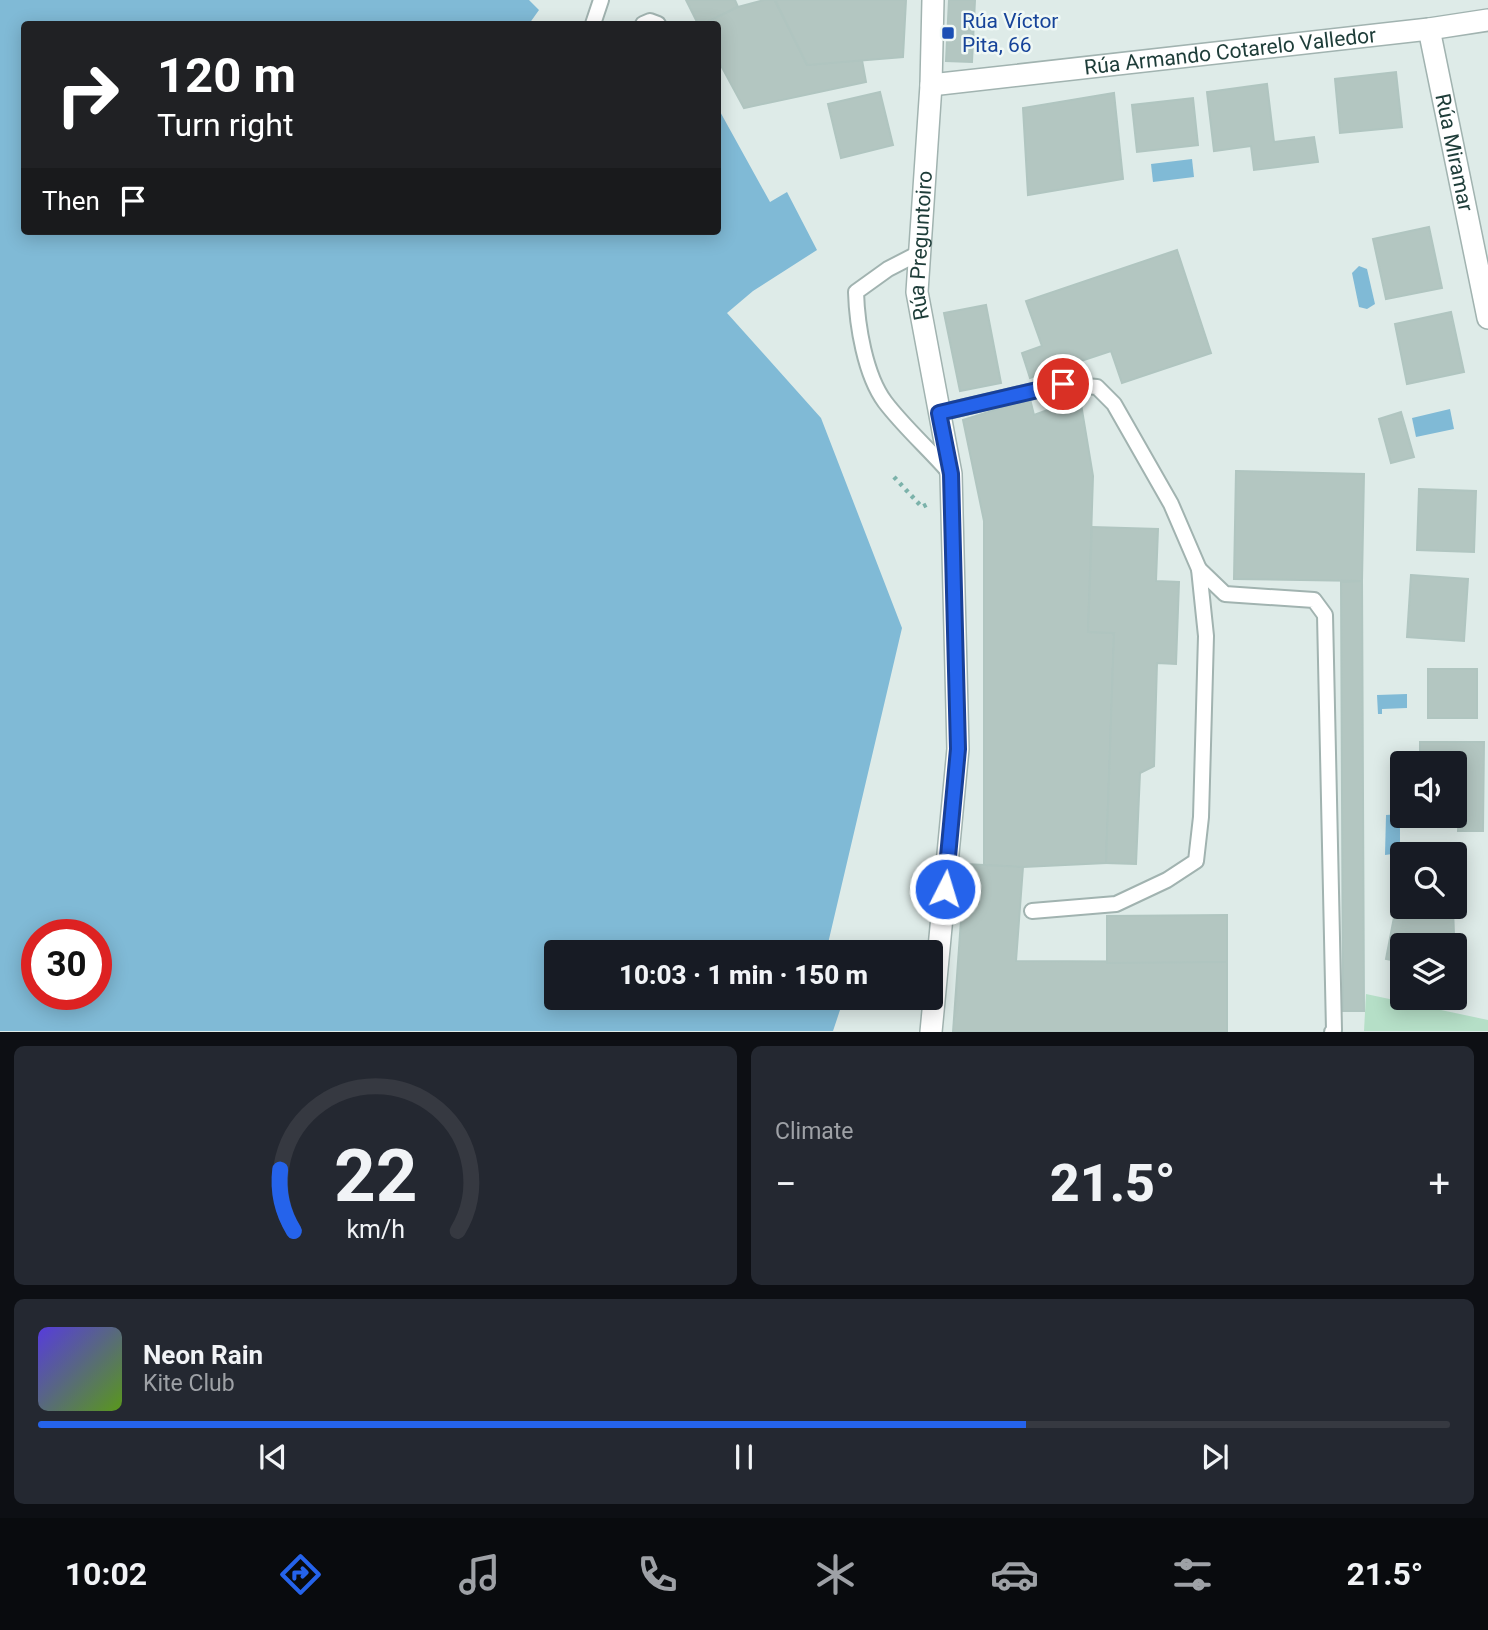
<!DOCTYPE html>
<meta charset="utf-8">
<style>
body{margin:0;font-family:Roboto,sans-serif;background:#242831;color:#f1f3f6;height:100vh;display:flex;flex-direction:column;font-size:26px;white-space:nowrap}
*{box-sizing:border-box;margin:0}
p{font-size:23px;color:#9ea1a6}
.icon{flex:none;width:38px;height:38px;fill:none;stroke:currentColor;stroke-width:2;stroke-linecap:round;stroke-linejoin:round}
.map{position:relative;height:1032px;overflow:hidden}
.drawer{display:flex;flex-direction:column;gap:14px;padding:14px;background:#0d0f14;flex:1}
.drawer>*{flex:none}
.top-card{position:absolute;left:21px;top:21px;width:700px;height:214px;border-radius:7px;box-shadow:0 4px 18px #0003;background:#202124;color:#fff;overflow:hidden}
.tools{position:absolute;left:1390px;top:751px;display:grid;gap:14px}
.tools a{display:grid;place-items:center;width:77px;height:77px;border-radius:7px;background:#171b24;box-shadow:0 4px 18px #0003;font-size:35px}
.speed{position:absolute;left:21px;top:919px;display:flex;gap:14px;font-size:35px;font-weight:700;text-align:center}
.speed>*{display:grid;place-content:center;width:91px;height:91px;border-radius:50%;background:#171b24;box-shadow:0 4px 18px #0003;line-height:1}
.speed .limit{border:10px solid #d22;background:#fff;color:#111}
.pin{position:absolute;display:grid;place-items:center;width:60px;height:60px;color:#fff;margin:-30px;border:4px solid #fff;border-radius:50%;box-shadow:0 2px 7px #0007}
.me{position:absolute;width:77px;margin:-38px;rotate:5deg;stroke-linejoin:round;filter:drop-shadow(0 0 5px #0008)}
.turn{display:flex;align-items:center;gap:24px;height:147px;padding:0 21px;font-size:32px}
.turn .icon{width:91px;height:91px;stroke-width:2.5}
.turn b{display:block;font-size:49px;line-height:60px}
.then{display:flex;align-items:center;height:66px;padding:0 21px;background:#0003;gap:14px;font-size:26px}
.big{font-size:52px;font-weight:800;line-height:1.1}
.drawer .widget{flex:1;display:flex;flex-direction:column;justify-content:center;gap:10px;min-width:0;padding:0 24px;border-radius:10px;background:#242831}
.drawer .dial{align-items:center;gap:0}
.dial svg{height:182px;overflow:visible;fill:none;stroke:#363941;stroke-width:7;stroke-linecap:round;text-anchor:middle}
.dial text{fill:#f1f3f6;stroke:none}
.song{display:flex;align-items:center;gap:21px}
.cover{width:84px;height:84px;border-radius:10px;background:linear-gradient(135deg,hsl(250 70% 55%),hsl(90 70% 35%))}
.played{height:7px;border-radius:4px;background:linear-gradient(90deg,#2563eb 70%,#363941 70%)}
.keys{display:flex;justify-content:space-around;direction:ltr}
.heat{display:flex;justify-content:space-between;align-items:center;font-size:38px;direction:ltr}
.drawer .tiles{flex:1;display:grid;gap:14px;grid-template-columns:1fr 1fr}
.widget:last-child{grid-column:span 2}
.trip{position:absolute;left:544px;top:940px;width:399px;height:70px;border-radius:7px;background:#171b24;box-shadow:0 4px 18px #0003;font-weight:800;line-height:70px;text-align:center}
.tabs{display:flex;height:112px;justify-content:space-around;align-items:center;background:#090b0e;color:#9ea1a6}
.tabs .icon{width:49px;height:49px}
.tabs .current{color:#2563eb}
.tabs b{font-size:32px;color:#f1f3f6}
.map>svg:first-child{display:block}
.green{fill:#b5dfc7}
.water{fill:#80bad6;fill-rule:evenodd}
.building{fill:#b3c6c1;stroke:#b0c5c0;stroke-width:2}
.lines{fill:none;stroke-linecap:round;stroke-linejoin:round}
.lane-casing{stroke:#a1b3b0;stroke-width:18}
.street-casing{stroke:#a1b3b0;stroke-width:24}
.path{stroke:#7bb2aa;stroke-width:4.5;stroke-dasharray:3.5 5;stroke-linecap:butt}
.lane{stroke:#fff;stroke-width:14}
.street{stroke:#fff;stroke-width:21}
.route-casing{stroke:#184099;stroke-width:18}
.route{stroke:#2563eb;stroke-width:12}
.transit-dot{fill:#1a4fb4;stroke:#eff8f5;stroke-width:2.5}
.labels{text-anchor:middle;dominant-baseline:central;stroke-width:5;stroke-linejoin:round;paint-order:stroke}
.transit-label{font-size:21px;fill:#164399;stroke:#eff8f5;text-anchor:start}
.street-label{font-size:21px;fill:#1e3d39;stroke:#eff8f5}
</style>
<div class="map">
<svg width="1488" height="1032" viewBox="0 0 1488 1032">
<rect width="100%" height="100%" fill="#deebe8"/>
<polygon class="green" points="1366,994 1488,1020 1488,1031 1364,1031"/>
<g class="water">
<path d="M 0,0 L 529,0 L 539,10 L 529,24 L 24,24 L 24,231 L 718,231 L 718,108 L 770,202 L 787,192 L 817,250 L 753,291 L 727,313 L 821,418 L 902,628 L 826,952 L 726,952 L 683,940 L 678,952 L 556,952 L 556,998 L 818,998 L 842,1004 L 833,1031 L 0,1031 ZM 96,934 L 96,994 L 37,994 L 37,934 Z"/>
<polygon points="1192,159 1194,177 1153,182 1151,164"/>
<polygon points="1359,266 1367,269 1375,304 1367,309 1359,307 1352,273"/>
<polygon points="1450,409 1454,429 1416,437 1412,418"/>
<polygon points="1407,694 1407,708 1382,709 1382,714 1378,714 1377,695"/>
<polygon points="1400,814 1400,853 1385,855 1386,815"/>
</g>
<g class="building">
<polygon points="686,0 735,0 738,7 703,24 698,24"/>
<polygon points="764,0 775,0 807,65 862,60 866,82 744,108 718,60 718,24 703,24 738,7"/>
<polygon points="775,0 906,0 903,57 807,65"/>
<polygon points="949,0 975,0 972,62 946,61"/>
<polygon points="1396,72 1402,127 1340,133 1335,79"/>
<polygon points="1267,84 1274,142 1314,137 1318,162 1254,170 1251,146 1214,151 1207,92"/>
<polygon points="880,92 893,145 841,158 828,104"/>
<polygon points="1114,93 1123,179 1028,195 1023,108"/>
<polygon points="1193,98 1198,145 1137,152 1132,105"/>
<polygon points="1429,227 1442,288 1386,299 1373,239"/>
<polygon points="1177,250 1211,353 1122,383 1111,351 1030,378 1022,353 1042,346 1026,301"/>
<polygon points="986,305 1001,383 960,391 944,313"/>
<polygon points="1451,312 1464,372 1407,384 1395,324"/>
<polygon points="1080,398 1093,476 1088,632 1114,633 1106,863 1023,867 984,865 984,521 963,420 1030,399 1034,415"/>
<polygon points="1401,412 1414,457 1391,463 1379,419"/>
<polygon points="1236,471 1364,474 1362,581 1234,579"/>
<polygon points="1419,489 1476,491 1474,552 1417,550"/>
<polygon points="1092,527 1158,529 1156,581 1179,582 1176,664 1157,663 1154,766 1140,773 1136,864 1106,863 1114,633 1088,632"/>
<polygon points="1411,575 1468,579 1464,641 1407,637"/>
<polygon points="1362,581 1364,1011 1343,1011 1341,582"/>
<rect x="1428" y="669" width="49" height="49"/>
<polygon points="1420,742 1484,742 1483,831 1458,831 1459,798 1454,798 1454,763 1420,763"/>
<polygon points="965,864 1023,867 1016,961 1227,962 1227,1032 953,1032"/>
<polygon points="1453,909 1455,960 1454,945 1402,945 1402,962 1386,959 1395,912"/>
<polygon points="1227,915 1227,962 1107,963 1107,916"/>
</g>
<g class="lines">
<g class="lane-casing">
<g id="lane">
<polyline points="593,24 601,0"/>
<polyline points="643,24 650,21 658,24"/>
<path d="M 921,252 L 888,269 L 856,292 C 857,325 865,375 885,402 C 904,427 928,448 948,471"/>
<polyline points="939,413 1063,384 1097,387 1114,404 1171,504 1199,569 1206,636 1201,817 1196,861 1167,880 1116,904 1032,911"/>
<polyline points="1199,569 1225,594 1314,600 1325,615 1334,1030 1332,1032"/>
</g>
</g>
<g class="street-casing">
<g id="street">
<path id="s1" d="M 1429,29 L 1488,318"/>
<path id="s2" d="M 931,85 L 1429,29 L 1488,20"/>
<path id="s3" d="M 931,1032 L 958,749 L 951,474 L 917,292 L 931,85 L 933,0"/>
</g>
</g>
<polyline class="path" points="894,477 922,507 928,504"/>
<use href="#lane" class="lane"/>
<use href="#street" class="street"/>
</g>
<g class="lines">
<g class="route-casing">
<polyline id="route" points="945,889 958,749 951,474 939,413 1063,384"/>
</g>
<use href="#route" class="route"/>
</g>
<rect class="transit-dot" x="941" y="26" width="14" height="14" rx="3.5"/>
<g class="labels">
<g class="transit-label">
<text x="962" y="21">Rúa Víctor<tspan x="962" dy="24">Pita, 66</tspan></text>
</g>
<g class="street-label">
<text stroke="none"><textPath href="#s2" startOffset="301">Rúa Armando Cotarelo Valledor</textPath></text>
<text stroke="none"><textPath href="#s1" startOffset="126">Rúa Miramar</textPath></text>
<text stroke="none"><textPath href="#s3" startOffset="791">Rúa Preguntoiro</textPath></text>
</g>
</g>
</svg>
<div class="tools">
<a><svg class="icon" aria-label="sound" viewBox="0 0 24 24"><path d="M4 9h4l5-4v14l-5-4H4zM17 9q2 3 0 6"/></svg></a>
<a><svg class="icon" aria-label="search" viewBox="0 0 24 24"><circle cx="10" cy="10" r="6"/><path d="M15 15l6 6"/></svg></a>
<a><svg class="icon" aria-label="layers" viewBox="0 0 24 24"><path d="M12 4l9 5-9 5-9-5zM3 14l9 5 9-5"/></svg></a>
</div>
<div class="speed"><div class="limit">30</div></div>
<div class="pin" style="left:1063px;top:384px;background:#d93025"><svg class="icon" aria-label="arrive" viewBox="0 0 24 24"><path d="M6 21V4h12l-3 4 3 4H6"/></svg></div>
<svg class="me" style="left:945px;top:889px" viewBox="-20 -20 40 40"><circle r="17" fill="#2563eb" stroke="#fff" stroke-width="3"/><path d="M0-11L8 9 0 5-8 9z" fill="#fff"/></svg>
<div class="trip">10:03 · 1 min · 150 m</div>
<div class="top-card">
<div class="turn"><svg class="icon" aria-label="right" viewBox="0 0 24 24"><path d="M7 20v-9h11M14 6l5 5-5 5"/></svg><div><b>120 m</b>Turn right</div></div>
<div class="then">Then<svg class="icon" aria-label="arrive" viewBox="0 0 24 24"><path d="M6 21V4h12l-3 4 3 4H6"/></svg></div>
</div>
</div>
<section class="drawer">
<div class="tiles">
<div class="widget dial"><svg viewBox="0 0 100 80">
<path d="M14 69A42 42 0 1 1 86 69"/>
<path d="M14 69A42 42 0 0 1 8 42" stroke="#2563eb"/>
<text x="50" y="56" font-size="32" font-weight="700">22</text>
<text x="50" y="72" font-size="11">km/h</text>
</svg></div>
<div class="widget"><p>Climate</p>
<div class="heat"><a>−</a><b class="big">21.5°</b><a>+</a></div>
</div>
<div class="widget">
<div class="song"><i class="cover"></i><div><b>Neon Rain</b><p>Kite Club</p></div></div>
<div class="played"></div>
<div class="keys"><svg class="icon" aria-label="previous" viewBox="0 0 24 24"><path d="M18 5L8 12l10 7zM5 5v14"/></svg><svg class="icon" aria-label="pause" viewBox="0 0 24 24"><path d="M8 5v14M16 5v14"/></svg><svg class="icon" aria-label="next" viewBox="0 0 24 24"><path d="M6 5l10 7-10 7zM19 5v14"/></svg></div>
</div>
</div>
</section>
<nav class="tabs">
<b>10:02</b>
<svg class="icon current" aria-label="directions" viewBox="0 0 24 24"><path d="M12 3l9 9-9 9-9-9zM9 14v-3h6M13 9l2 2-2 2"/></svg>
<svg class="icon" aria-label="music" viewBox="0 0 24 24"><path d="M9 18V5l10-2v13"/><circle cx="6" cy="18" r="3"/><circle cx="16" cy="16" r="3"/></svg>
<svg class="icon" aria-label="phone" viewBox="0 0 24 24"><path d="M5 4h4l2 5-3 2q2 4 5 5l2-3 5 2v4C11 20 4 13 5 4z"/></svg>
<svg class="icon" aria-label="climate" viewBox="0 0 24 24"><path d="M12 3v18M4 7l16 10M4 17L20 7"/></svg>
<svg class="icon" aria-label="car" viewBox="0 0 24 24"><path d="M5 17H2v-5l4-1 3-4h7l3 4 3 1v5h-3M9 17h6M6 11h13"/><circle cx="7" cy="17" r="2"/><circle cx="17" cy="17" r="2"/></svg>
<svg class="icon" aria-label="filters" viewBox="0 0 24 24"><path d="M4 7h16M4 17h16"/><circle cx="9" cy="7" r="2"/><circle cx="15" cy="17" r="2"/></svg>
<b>21.5°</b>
</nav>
